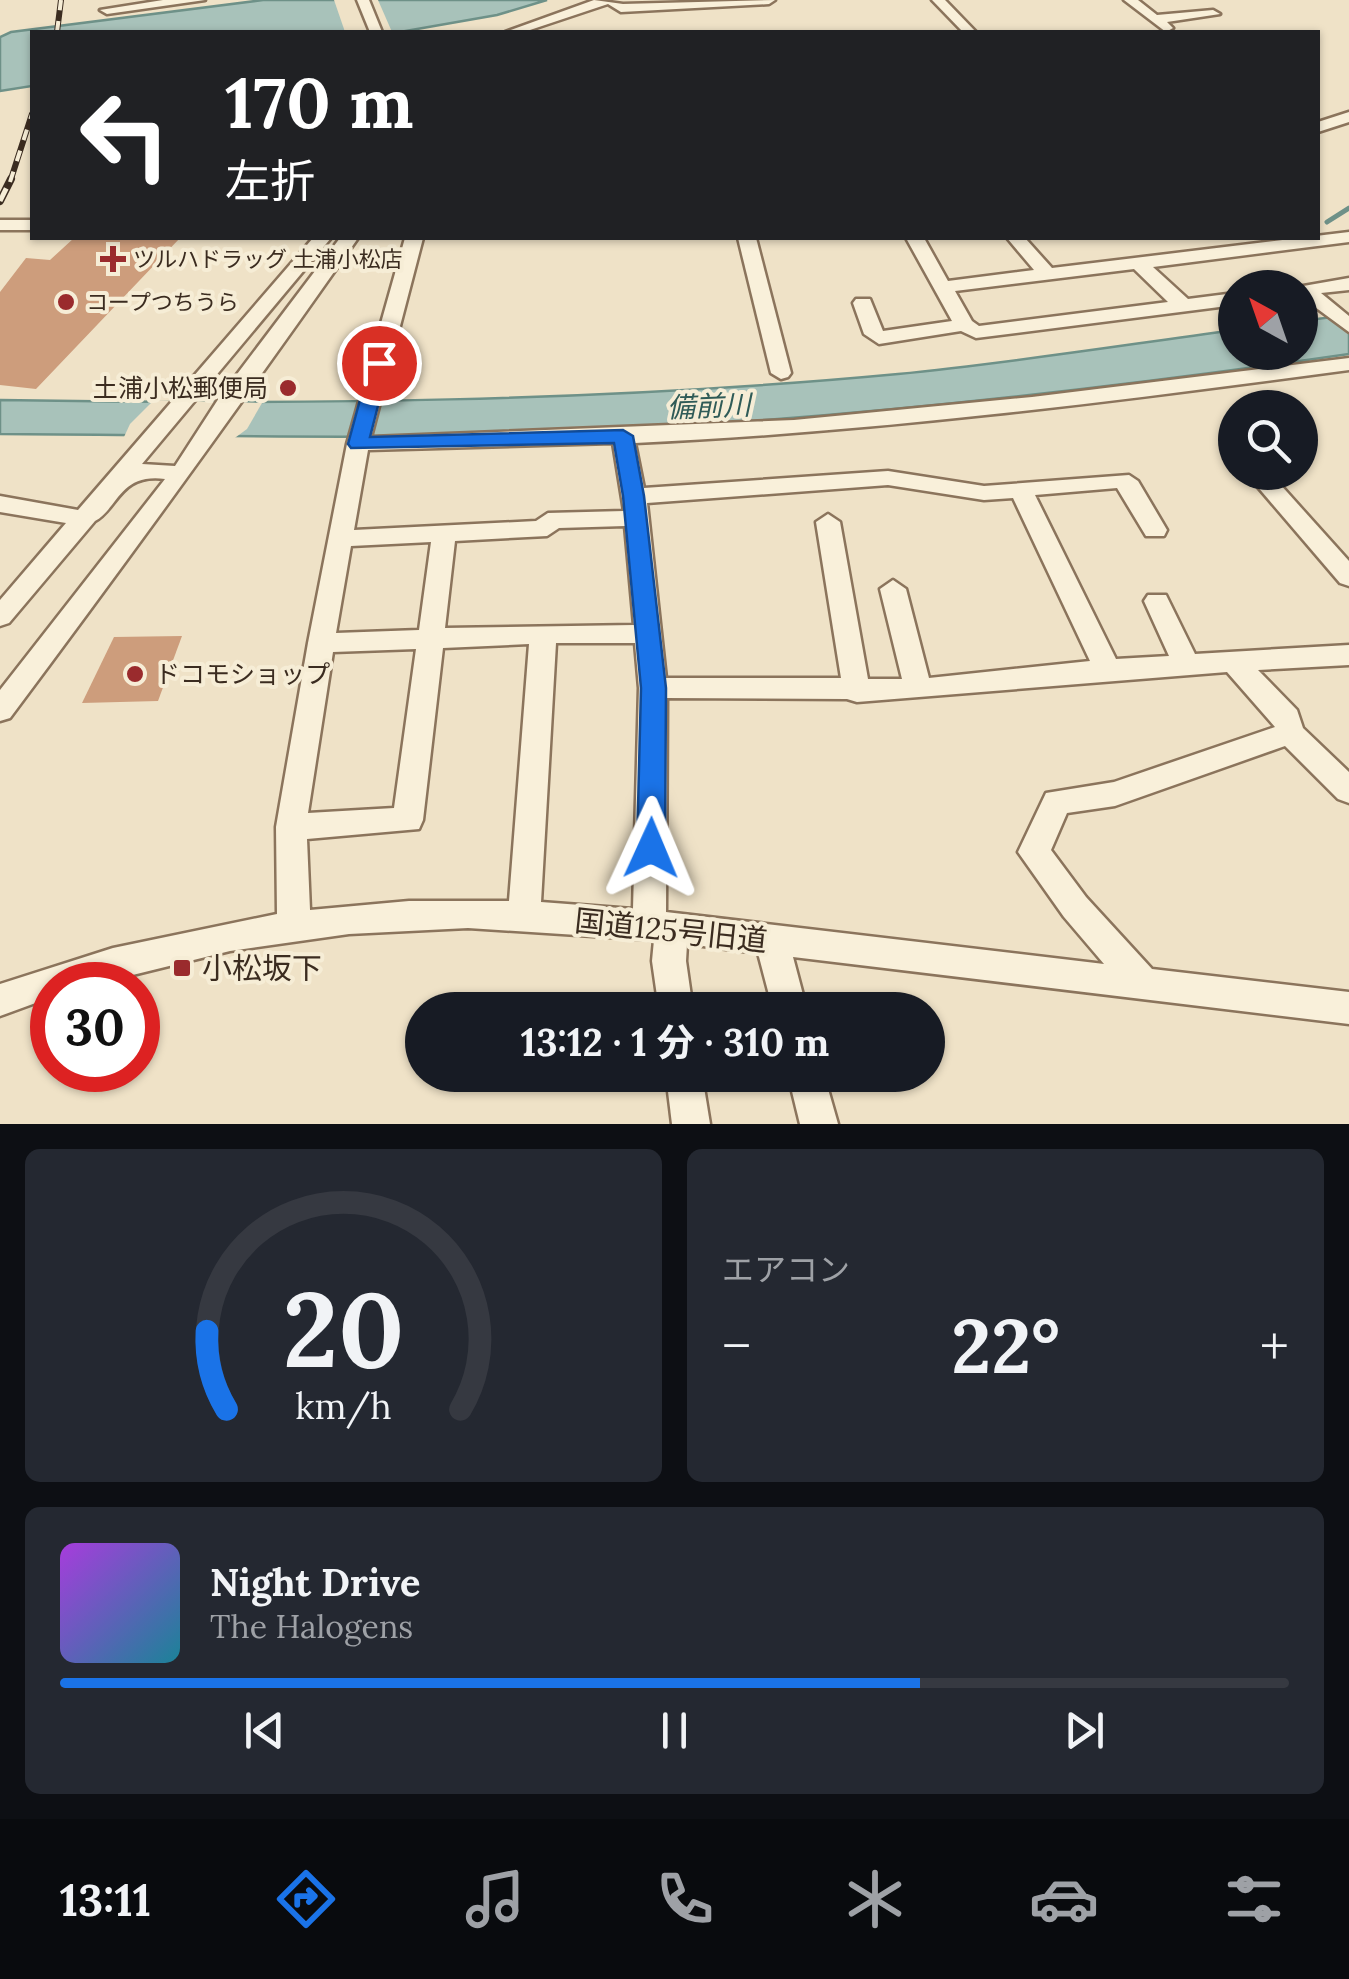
<!DOCTYPE html>
<html lang="ja">
<meta charset="utf-8">
<style>
body{margin:0;font-family:Lora,"Noto Sans JP",serif;background:#242831;color:#f1f3f6;height:100vh;display:flex;flex-direction:column;font-size:38px;white-space:nowrap}
*{box-sizing:border-box;margin:0}
p{font-size:32px;color:#9ea1a6}
.icon{flex:none;width:55px;height:55px;fill:none;stroke:currentColor;stroke-width:2;stroke-linecap:round;stroke-linejoin:round}
.map{position:relative;height:1124px;overflow:hidden}
.panel{display:flex;flex-direction:column;gap:25px;padding:25px;background:#0d0f14;flex:1}
.panel>*{flex:none}
.guide{position:absolute;left:30px;top:30px;width:1290px;height:210px;border-radius:0px;box-shadow:0 2px 8px #0004;background:#202124;color:#fff;overflow:hidden}
.needle{width:65px;rotate:320deg}
.controls{position:absolute;left:1218px;top:270px;display:grid;gap:20px}
.controls a{display:grid;place-items:center;width:100px;height:100px;border-radius:50%;background:#171b24;box-shadow:0 2px 8px #0004;font-size:50px}
.speed{position:absolute;left:30px;top:962px;display:flex;gap:20px;font-size:50px;font-weight:700;text-align:center}
.speed>*{display:grid;place-content:center;width:130px;height:130px;border-radius:50%;background:#171b24;box-shadow:0 2px 8px #0004;line-height:1}
.speed .limit{border:15px solid #d22;background:#fff;color:#111}
.pin{position:absolute;display:grid;place-items:center;width:85px;height:85px;color:#fff;margin:-42px;border:5px solid #fff;border-radius:50%;box-shadow:0 2px 10px #0007}
.me{position:absolute;width:110px;margin:-55px;rotate:1deg;stroke-linejoin:round;filter:drop-shadow(0 0 8px #0008)}
.turn{display:flex;align-items:center;gap:35px;height:210px;padding:0 30px;font-size:45px}
.turn .icon{width:130px;height:130px;stroke-width:2.5}
.turn b{display:block;font-size:70px;line-height:85px}
.big{font-size:75px;font-weight:700;line-height:1.1}
.panel .card{flex:1;display:flex;flex-direction:column;justify-content:center;gap:15px;min-width:0;padding:0 35px;border-radius:15px;background:#242831}
.panel .dial{align-items:center;gap:0}
.dial svg{height:260px;overflow:visible;fill:none;stroke:#363941;stroke-width:7;stroke-linecap:round;text-anchor:middle}
.dial text{fill:#f1f3f6;stroke:none}
.song{display:flex;align-items:center;gap:30px}
.cover{width:120px;height:120px;border-radius:15px;background:linear-gradient(135deg,hsl(280 70% 55%),hsl(190 70% 35%))}
.played{height:10px;border-radius:5px;background:linear-gradient(90deg,#1a73e8 70%,#363941 70%)}
.keys{display:flex;justify-content:space-around;direction:ltr}
.heat{display:flex;justify-content:space-between;align-items:center;font-size:55px;direction:ltr}
.panel .tiles{flex:1;display:grid;gap:25px;grid-template-columns:1fr 1fr}
.card:last-child{grid-column:span 2}
.trip{position:absolute;left:405px;top:992px;width:540px;height:100px;border-radius:50px;background:#171b24;box-shadow:0 2px 8px #0004;font-weight:700;line-height:100px;text-align:center}
.tabs{display:flex;height:160px;justify-content:space-around;align-items:center;background:#090b0e;color:#9ea1a6}
.tabs .icon{width:70px;height:70px}
.tabs .on{color:#1a73e8}
.tabs b{font-size:45px;color:#f1f3f6}
.map>svg:first-child{display:block}
.water{fill:#a8c2ba;stroke:#6e9188;stroke-width:2.5}
.pier{fill:#efe2c7}
.lines{fill:none;stroke-linecap:round;stroke-linejoin:round}
.stream{stroke:#6e9188;stroke-width:5}
.building{fill:#cd9d7c}
.minor-casing{stroke:#8b745c;stroke-width:5}
.minor{fill:#f9f0da;fill-rule:evenodd}
.rail-far1-casing{stroke:#3b2c20;stroke-width:6}
.rail-casing{stroke:#3b2c20;stroke-width:8}
.rail-far1{stroke:#f6edd6;stroke-width:4;stroke-dasharray:11;stroke-linecap:butt}
.rail{stroke:#f6edd6;stroke-width:5;stroke-dasharray:14;stroke-linecap:butt}
.route{fill:#1a73e8;stroke:#114b97;stroke-width:2.5}
.poi-dot{fill:#9a2b2d;stroke:#f6edd6;stroke-width:4}
.labels{text-anchor:middle;dominant-baseline:central;stroke-width:8;stroke-linejoin:round;paint-order:stroke}
.far-poi-label{font-size:22px;fill:#3b2c20;stroke:#f6edd6;text-anchor:start}
.poi-label{font-size:25px;fill:#3b2c20;stroke:#f6edd6;text-anchor:end}
.water-label{font-size:28px;font-style:italic;fill:#2f5b57;stroke:#f6edd6}
.near-street-label{font-size:30px;fill:#3b2c20;stroke:#f6edd6}
.near-poi-label{font-size:30px;fill:#3b2c20;stroke:#f6edd6;text-anchor:start}
</style>
<div class="map">
<svg width="1349" height="1124" viewBox="0 0 1349 1124">
<rect width="100%" height="100%" fill="#efe2c7"/>
<g class="water">
<polygon points="263,0 547,0 497,15 400,32 32,32 32,86 0,91 0,37 11,32"/>
<path d="M 1349,315 L 1349,354 C 1100,390 849,418 597,431 C 398,441 199,435 0,434 L 0,400 C 299,405 600,402 898,374 C 1011,363 1123,345 1235,330 L 1235,352 L 1300,352 L 1300,321 Z"/>
</g>
<g class="pier">
<polygon points="334,0 378,0 392,32 345,32"/>
<polygon points="154,400 262,403 247,429 232,440 124,437 130,424"/>
</g>
<g class="lines">
<polyline class="stream" points="1327,222 1349,208"/>
</g>
<g class="building">
<polygon points="74,238 180,238 36,389 0,385 0,292 26,258 50,260"/>
<polygon points="182,636 158,701 82,703 114,637"/>
</g>
<g class="lines">
<g class="minor-casing">
<g id="minor">
<polygon points="163,0 205,0 107,14 100,10"/>
<polygon points="357,0 369,0 382,32 370,32"/>
<polygon points="594,0 623,4 775,0 769,4 621,12 608,4 524,32 505,32"/>
<polygon points="932,0 945,0 976,32 963,32"/>
<polygon points="1124,0 1138,0 1157,15 1213,10 1220,14 1167,22 1173,28 1166,32"/>
<polygon points="1349,112 1349,122 1318,132 1318,122"/>
<rect x="0" y="220" width="32" height="10"/>
<path d="M 1349,232 L 1349,242 L 1153,267 L 1188,299 L 1235,293 L 1235,305 L 976,338 L 961,331 L 879,344 L 864,334 L 853,303 L 856,299 L 870,299 L 883,331 L 952,321 L 906,238 L 924,238 L 948,281 L 1034,270 L 1007,238 L 1025,238 L 1052,268 ZM 1134,269 L 1168,302 L 979,326 L 972,321 L 955,291 Z"/>
<path d="M 313,238 L 331,238 L 142,464 L 175,466 L 219,398 L 340,238 L 358,238 C 244,400 129,559 10,718 L 0,721 L 0,690 L 165,479 C 119,473 118,509 95,521 L 9,623 L 0,626 L 0,600 L 66,523 L 0,512 L 0,496 L 78,510 Z"/>
<path d="M 405,238 L 423,238 L 371,437 L 794,420 L 1032,397 L 1349,358 L 1349,370 C 1112,402 874,432 635,443 L 644,488 L 888,471 L 984,486 L 1129,475 L 1138,481 L 1167,530 L 1164,536 L 1146,536 L 1117,488 L 1035,495 L 1116,659 L 1169,656 L 1144,601 L 1148,595 L 1166,595 L 1195,654 L 1349,645 L 1349,665 L 1258,670 L 1297,710 L 1303,728 L 1349,772 L 1349,803 L 1338,799 L 1285,746 L 1115,806 L 1067,813 L 1051,850 L 1086,897 L 1152,969 L 1349,992 L 1349,1024 L 793,957 L 807,1010 L 773,1010 L 758,953 L 687,944 L 686,961 L 693,1010 L 659,1010 L 652,961 L 654,940 L 468,928 L 349,934 L 230,951 L 92,985 L 52,985 L 52,997 L 0,1016 L 0,984 L 113,948 L 277,914 L 276,827 L 308,643 L 347,444 ZM 613,443 L 624,511 L 548,513 L 536,521 L 354,530 L 368,450 ZM 888,485 L 984,500 L 1013,498 L 1090,661 L 929,678 L 906,589 L 893,580 L 880,589 L 902,679 L 868,679 L 840,522 L 828,514 L 816,522 L 841,678 L 666,678 L 647,503 ZM 625,526 L 634,625 L 445,628 L 455,541 L 547,536 L 559,528 ZM 431,542 L 419,630 L 336,633 L 351,546 ZM 556,643 L 635,643 L 639,688 L 633,909 L 541,902 ZM 529,644 L 509,901 L 409,901 L 310,910 L 307,839 L 419,829 L 423,820 L 443,648 ZM 416,649 L 394,808 L 308,813 L 333,652 ZM 1227,672 L 1275,727 L 1114,782 L 1046,793 L 1018,852 L 1064,917 L 1104,964 L 666,912 L 667,698 L 847,699 L 857,702 Z"/>
<polygon points="738,238 756,238 791,373 788,377 781,379 771,373"/>
<polygon points="1349,278 1349,290 1321,293 1349,316 1349,332 1300,296 1300,288 1292,288"/>
<polygon points="1245,472 1269,472 1349,561 1349,586 1340,583"/>
<polygon points="666,1075 702,1075 710,1124 672,1124"/>
<polygon points="788,1075 824,1075 838,1124 800,1124"/>
</g>
</g>
<use href="#minor" class="minor"/>
<g class="rail-far1-casing">
<g id="rail-far1">
<polyline points="57,32 61,0"/>
<polyline points="10,182 32,114"/>
</g>
</g>
<g class="rail-casing">
<polyline id="rail" points="0,201 11,179"/>
</g>
<use href="#rail-far1" class="rail-far1"/>
<use href="#rail" class="rail"/>
</g>
<polygon class="route" points="379,357 389,363 370,437 623,430 633,436 644,496 666,688 665,848 661,856 651,859 641,856 637,848 641,688 623,496 614,443 351,448 348,444 370,363"/>
<g class="poi-dot">
<path d="M108 244h10v10h10v10h-10v10h-10v-10h-10v-10h10z"/>
<circle cx="66" cy="302" r="10"/>
<circle cx="288" cy="388" r="10"/>
<circle cx="135" cy="674" r="10"/>
<rect x="172" y="958" width="20" height="20" rx="5"/>
</g>
<g class="labels">
<g class="far-poi-label">
<text x="133" y="259">ツルハドラッグ 土浦小松店</text>
<text x="86" y="302">コープつちうら</text>
</g>
<g class="poi-label">
<text x="268" y="388">土浦小松郵便局</text>
<text x="155" y="674" text-anchor="start">ドコモショップ</text>
</g>
<g class="water-label">
<text transform="translate(709 406) rotate(-2)">備前川</text>
</g>
<g class="near-street-label">
<text transform="translate(671 930) rotate(6)">国道125号旧道</text>
</g>
<g class="near-poi-label">
<text x="202" y="968">小松坂下</text>
</g>
</g>
</svg>
<div class="controls">
<a><svg class="needle" viewBox="-14 -14 28 28"><path d="M0-13l5 13h-10z" fill="#e53935"/><path d="M0 13l5-13h-10z" fill="#9ea1a6"/></svg></a>
<a><svg class="icon" aria-label="search" viewBox="0 0 24 24"><circle cx="10" cy="10" r="6"/><path d="M15 15l6 6"/></svg></a>
</div>
<div class="speed"><div class="limit">30</div></div>
<div class="pin" style="left:379px;top:363px;background:#d93025"><svg class="icon" aria-label="arrive" viewBox="0 0 24 24"><path d="M6 21V4h12l-3 4 3 4H6"/></svg></div>
<svg class="me" style="left:651px;top:848px" viewBox="-20 -20 40 40"><path d="M0-17L14 15 0 8-14 15z" fill="#1a73e8" stroke="#fff" stroke-width="4"/></svg>
<div class="trip">13:12 · 1 分 · 310 m</div>
<div class="guide">
<div class="turn"><svg class="icon" aria-label="left" viewBox="0 0 24 24"><path d="M17 20v-9H6M10 6l-5 5 5 5"/></svg><div><b>170 m</b>左折</div></div>
</div>
</div>
<section class="panel">
<div class="tiles">
<div class="card dial"><svg viewBox="0 0 100 80">
<path d="M14 69A42 42 0 1 1 86 69"/>
<path d="M14 69A42 42 0 0 1 8 45" stroke="#1a73e8"/>
<text x="50" y="56" font-size="32" font-weight="700">20</text>
<text x="50" y="72" font-size="11">km/h</text>
</svg></div>
<div class="card"><p>エアコン</p>
<div class="heat"><a>−</a><b class="big">22°</b><a>+</a></div>
</div>
<div class="card">
<div class="song"><i class="cover"></i><div><b>Night Drive</b><p>The Halogens</p></div></div>
<div class="played"></div>
<div class="keys"><svg class="icon" aria-label="previous" viewBox="0 0 24 24"><path d="M18 5L8 12l10 7zM5 5v14"/></svg><svg class="icon" aria-label="pause" viewBox="0 0 24 24"><path d="M8 5v14M16 5v14"/></svg><svg class="icon" aria-label="next" viewBox="0 0 24 24"><path d="M6 5l10 7-10 7zM19 5v14"/></svg></div>
</div>
</div>
</section>
<nav class="tabs">
<b>13:11</b>
<svg class="icon on" aria-label="directions" viewBox="0 0 24 24"><path d="M12 3l9 9-9 9-9-9zM9 14v-3h6M13 9l2 2-2 2"/></svg>
<svg class="icon" aria-label="music" viewBox="0 0 24 24"><path d="M9 18V5l10-2v13"/><circle cx="6" cy="18" r="3"/><circle cx="16" cy="16" r="3"/></svg>
<svg class="icon" aria-label="phone" viewBox="0 0 24 24"><path d="M5 4h4l2 5-3 2q2 4 5 5l2-3 5 2v4C11 20 4 13 5 4z"/></svg>
<svg class="icon" aria-label="climate" viewBox="0 0 24 24"><path d="M12 3v18M4 7l16 10M4 17L20 7"/></svg>
<svg class="icon" aria-label="car" viewBox="0 0 24 24"><path d="M5 17H2v-5l4-1 3-4h7l3 4 3 1v5h-3M9 17h6M6 11h13"/><circle cx="7" cy="17" r="2"/><circle cx="17" cy="17" r="2"/></svg>
<svg class="icon" aria-label="filters" viewBox="0 0 24 24"><path d="M4 7h16M4 17h16"/><circle cx="9" cy="7" r="2"/><circle cx="15" cy="17" r="2"/></svg>
</nav>
